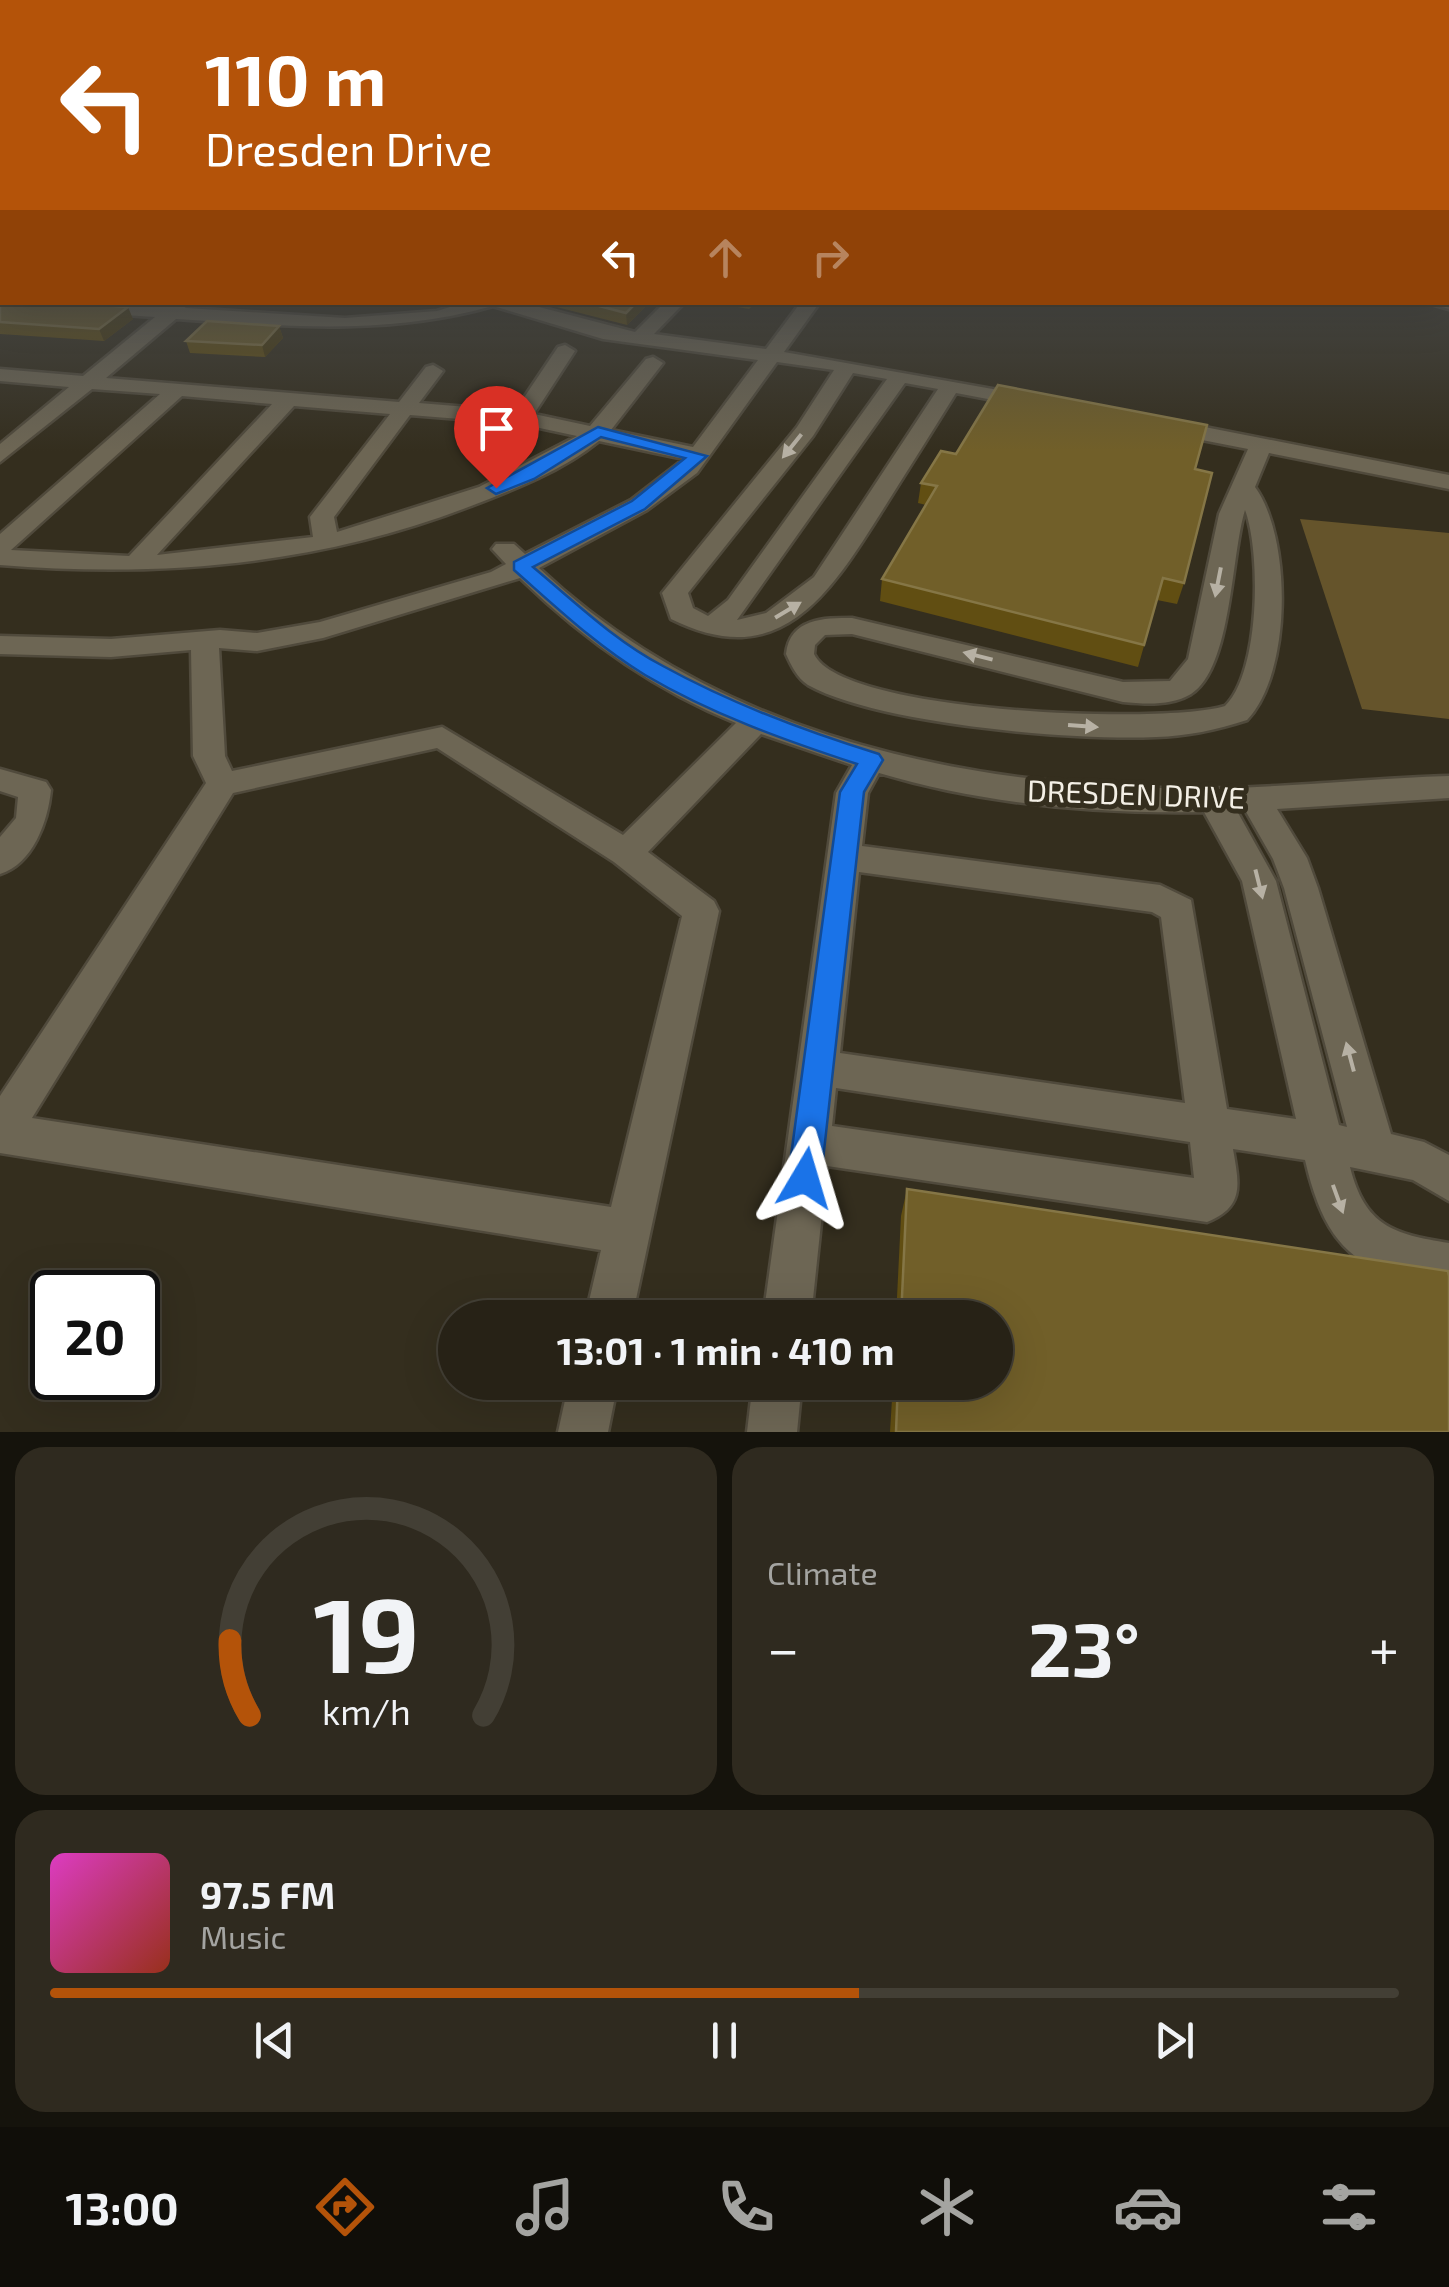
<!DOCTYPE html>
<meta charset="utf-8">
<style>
body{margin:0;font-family:"Exo 2",sans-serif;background:#2f2a1f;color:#f1f3f6;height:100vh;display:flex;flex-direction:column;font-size:38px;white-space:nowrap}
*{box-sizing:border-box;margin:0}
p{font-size:32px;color:#a4a4a1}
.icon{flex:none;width:55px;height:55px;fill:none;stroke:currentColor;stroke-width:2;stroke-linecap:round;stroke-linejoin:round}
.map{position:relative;height:1432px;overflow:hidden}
.drawer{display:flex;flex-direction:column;gap:15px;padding:15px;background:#15130c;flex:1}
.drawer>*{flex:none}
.hud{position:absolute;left:0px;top:0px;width:1450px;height:305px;box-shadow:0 10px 40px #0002,0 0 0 2px #433f35;background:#b45309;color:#fff;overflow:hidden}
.speed{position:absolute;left:30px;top:1270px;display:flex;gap:20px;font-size:50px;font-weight:700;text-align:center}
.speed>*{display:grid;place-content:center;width:130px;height:130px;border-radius:50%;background:#272216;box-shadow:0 10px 40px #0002,0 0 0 2px #433f35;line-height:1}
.speed .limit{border:5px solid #111;border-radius:15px;background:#fff;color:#111}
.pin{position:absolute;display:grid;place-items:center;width:85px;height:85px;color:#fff;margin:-102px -42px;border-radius:50% 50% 50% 0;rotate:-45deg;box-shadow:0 0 10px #0007}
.pin .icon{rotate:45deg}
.me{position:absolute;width:110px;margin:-55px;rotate:7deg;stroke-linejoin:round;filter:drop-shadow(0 0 8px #0008)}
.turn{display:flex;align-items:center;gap:35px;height:210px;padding:0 40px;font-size:45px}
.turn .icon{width:130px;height:130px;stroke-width:2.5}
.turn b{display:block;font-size:70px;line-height:85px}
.lanes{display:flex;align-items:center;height:95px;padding:0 40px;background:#0003;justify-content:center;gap:50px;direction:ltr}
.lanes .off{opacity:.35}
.big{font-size:75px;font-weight:700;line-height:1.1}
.drawer .card{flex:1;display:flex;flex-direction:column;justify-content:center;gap:15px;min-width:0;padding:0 35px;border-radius:30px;background:#2f2a1f}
.drawer .dial{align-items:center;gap:0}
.dial svg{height:260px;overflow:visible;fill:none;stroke:#433f35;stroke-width:7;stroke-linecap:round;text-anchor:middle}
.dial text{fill:#f1f3f6;stroke:none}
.song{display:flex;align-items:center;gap:30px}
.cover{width:120px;height:120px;border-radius:15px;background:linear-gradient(135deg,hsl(310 70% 55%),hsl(10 70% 35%))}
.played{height:10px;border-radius:5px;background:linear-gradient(90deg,#b45309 60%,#433f35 60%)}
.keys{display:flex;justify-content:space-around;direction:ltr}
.heat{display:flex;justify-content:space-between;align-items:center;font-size:55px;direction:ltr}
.drawer .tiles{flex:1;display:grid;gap:15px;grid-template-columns:1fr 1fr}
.card:last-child{grid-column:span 2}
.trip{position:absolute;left:438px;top:1300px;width:575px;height:100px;border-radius:50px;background:#272216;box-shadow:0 10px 40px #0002,0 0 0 2px #433f35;font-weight:700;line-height:100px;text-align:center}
.tab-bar{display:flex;height:160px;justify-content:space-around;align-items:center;background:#100e09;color:#a4a4a1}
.tab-bar .icon{width:70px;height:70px}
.tab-bar .selected{color:#b45309}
.tab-bar b{font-size:45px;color:#f1f3f6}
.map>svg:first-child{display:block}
.green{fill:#65542b}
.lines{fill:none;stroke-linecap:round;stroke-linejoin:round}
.minor-casing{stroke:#504a3c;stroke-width:5}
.minor{fill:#6d6654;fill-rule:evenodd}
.wall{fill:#614e12}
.shaded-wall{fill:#483a0d}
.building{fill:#715f29;stroke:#857646;stroke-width:2.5}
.oneway{fill:#b7b1a4}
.route{fill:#1a73e8;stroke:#114b97;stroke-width:2.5}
.labels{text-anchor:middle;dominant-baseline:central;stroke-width:10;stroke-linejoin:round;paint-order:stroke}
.street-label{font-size:30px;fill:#f3efe5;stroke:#342e1e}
</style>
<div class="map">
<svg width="1449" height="1432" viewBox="0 0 1449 1432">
<rect width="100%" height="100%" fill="#342e1e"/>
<polygon class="green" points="1300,519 1449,533 1449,719 1362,709"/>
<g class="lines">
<g class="minor-casing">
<g id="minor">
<path d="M 2,297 L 2,302 L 167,307 L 177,302 L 186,308 L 345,318 L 437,311 L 466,302 L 520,302 L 635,332 L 665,302 L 685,302 L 654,334 L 766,349 L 801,302 L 820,302 L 784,352 L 1037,397 L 1041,401 L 1030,407 L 956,393 C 932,432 907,471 882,511 C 830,593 781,674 671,619 L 662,593 L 797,427 L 834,370 L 777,362 L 697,473 L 647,510 L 539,568 C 707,726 935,782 1161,788 C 1257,791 1353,779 1449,776 L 1449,798 L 1277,809 L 1307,858 L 1318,888 L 1391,1134 L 1424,1142 L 1449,1155 L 1449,1201 L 1413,1180 L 1350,1167 C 1365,1226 1393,1234 1449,1243 L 1449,1289 C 1359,1274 1326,1251 1305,1160 L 1233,1149 C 1239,1184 1245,1207 1207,1222 L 827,1166 L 811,1318 L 763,1318 L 836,793 L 852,765 L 761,734 L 648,852 L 714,901 L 719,911 L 632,1318 L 585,1318 L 601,1250 L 0,1153 L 0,1096 L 206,783 L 193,756 L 191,650 L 111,657 L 0,654 L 0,636 L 111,639 L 220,630 L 257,633 L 320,622 L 491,572 L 506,564 L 492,549 L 496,544 L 514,544 L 525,554 L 631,500 L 684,459 L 599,441 C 562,471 515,489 471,506 C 319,565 162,578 0,565 L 0,534 L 160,394 L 92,389 L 0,462 L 0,444 L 69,387 L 0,381 L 0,369 L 83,376 L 155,317 L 6,307 L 0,306 ZM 493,306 L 603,339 L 758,360 L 693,447 L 611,430 L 663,363 L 653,357 L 646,359 L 590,426 L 534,414 L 575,351 L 565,345 L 558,347 L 515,411 L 419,403 L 443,371 L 433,365 L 426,367 L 399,402 L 106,378 L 176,319 C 284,326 387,336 493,306 ZM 853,373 L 887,379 L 728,600 L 708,616 L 693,608 L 688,593 L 813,436 ZM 905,383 L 938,389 L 814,577 L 766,613 L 737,620 ZM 182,396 L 272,404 L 129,556 L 11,550 ZM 294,406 L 390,414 L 310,517 L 313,537 L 157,555 ZM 410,415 L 521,424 L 577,436 L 479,487 L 337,532 L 334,517 ZM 520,578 C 583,639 654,690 736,723 L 623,835 L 442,727 L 232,771 L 225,756 L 219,648 L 257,651 L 323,638 ZM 437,748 L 614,862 L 682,916 L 611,1207 L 32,1118 L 233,793 ZM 879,773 C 982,804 1097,814 1204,812 L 1242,881 L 1296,1119 L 1227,1109 L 1191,900 L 1160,885 L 862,846 L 868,793 ZM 1245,810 L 1273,859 L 1284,888 L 1347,1127 L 1339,1125 L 1276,881 L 1237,811 ZM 859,872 L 1152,912 L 1161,917 L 1185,1103 L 840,1053 ZM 836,1088 L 1190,1142 L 1194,1178 L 832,1126 Z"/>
<polygon points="1448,298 1449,309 1424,302 1448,302"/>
<path d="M 1164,419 L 1449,475 L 1449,489 L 1269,453 L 1255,487 C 1292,538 1292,673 1247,720 C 1216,730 1188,736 1156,737 C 1074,741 878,724 808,685 C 797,678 791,665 786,654 C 790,618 824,618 852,618 L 1123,682 L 1170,681 L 1188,659 L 1219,514 L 1248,449 L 1156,431 L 1156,421 ZM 1245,510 C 1261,553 1260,672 1225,706 C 1164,725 841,713 814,654 L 815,645 L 825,635 L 852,634 L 1123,702 C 1145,704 1171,706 1191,694 C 1232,668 1231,555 1245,510 Z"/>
<path d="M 0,769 L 46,782 L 51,790 C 48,821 33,864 0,874 L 0,837 L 16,818 L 18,797 L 0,791 Z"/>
<polygon points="569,1382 618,1382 608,1432 558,1432"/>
<polygon points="753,1382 802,1382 797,1432 747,1432"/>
</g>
</g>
<use href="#minor" class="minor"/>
</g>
<g class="wall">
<polygon points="0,298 133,319 104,341 0,334"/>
<polygon points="537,302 650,302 627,325"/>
<polygon points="710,302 757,302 749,309"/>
<polygon points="279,326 283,338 265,357 190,353 186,341"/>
<polygon points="956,454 1195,469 1184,583 1177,604 1157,600 1138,667 880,601 882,579 926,505 918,503 921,483"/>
<polygon points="907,1189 1449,1432 890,1432 893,1382 995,1382 995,1318 896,1318 901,1216"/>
</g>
<g class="shaded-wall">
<polygon points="637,302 650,302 627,325 626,313"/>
<polygon points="128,307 133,319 104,341 99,329"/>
<polygon points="279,326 283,338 265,357 262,345"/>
</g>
<g class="building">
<rect x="0" y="251" width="2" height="34"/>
<polygon points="0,298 2,298 2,302 60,302 128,307 99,329 0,322"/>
<polygon points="584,302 637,302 626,313"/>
<polygon points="207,321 279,326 262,345 186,341"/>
<polygon points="998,385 1207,425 1195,469 1212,473 1184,583 1163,578 1144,645 882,579 937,486 921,483 941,451 956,454"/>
<polygon points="907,1189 1448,1271 1449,1276 1449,1432 896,1432 898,1382 995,1382 995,1318 901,1318"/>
</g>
<defs><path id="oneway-solid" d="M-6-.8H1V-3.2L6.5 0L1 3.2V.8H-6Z" transform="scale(2.5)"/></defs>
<g class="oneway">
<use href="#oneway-solid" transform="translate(792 446) rotate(129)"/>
<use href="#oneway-solid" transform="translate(1218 582) rotate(101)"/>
<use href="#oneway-solid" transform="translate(788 610) rotate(-31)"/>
<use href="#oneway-solid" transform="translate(978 656) rotate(-166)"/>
<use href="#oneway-solid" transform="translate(1083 726) rotate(4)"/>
<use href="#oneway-solid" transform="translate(1259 884) rotate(76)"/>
<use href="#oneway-solid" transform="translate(1350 1057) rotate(-105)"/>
<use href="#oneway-solid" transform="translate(1338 1199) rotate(70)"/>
</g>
<linearGradient id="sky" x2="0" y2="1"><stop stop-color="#1d1910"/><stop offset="0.56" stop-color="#4a4c4c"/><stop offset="1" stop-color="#4a4c4c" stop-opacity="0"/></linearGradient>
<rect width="1449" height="451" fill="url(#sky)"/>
<path class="route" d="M 598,427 L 707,456 L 645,509 L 533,567 C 575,602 615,641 663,666 C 732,704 804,731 879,754 L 883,760 L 864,792 L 821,1178 L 816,1189 L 805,1194 L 793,1189 L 788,1178 L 840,792 L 857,764 C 784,740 711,714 645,675 C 597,646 556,607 514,570 L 514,562 L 632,501 L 685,458 L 601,437 L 534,479 L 496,494 L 487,488 Z"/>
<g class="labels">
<g class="street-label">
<text transform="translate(1136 793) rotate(2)">DRESDEN DRIVE</text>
</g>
</g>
</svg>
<div class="speed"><div class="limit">20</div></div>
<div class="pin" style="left:496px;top:488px;background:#d93025"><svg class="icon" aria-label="arrive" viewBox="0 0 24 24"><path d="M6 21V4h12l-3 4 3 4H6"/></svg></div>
<svg class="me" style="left:805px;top:1178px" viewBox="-20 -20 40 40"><path d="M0-17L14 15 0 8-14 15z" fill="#1a73e8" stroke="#fff" stroke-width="4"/></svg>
<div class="trip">13:01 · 1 min · 410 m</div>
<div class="hud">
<div class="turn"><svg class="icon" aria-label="left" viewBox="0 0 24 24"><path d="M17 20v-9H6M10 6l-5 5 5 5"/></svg><div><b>110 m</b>Dresden Drive</div></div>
<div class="lanes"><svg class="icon" aria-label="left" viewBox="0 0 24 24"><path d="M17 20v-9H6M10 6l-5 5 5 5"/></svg><svg class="icon off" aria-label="ahead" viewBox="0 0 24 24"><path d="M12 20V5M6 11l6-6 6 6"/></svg><svg class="icon off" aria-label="right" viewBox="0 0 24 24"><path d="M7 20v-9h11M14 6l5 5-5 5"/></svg></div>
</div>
</div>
<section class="drawer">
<div class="tiles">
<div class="card dial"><svg viewBox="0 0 100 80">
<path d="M14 69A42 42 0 1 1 86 69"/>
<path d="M14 69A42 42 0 0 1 8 46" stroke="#b45309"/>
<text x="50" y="56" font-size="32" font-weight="700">19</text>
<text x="50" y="72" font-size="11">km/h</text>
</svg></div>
<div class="card"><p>Climate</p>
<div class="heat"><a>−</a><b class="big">23°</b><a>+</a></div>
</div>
<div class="card">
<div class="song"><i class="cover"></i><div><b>97.5 FM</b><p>Music</p></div></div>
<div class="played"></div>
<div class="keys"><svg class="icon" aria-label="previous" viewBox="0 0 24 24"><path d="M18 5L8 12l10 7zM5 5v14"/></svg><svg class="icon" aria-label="pause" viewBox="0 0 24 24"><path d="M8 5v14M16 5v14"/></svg><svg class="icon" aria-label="next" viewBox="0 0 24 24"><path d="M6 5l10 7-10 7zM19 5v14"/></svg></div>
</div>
</div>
</section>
<nav class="tab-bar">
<b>13:00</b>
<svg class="icon selected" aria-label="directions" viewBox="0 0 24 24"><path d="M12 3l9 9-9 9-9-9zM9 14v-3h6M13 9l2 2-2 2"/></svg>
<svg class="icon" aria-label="music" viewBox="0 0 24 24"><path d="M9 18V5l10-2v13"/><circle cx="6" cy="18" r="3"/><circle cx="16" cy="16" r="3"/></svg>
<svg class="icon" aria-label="phone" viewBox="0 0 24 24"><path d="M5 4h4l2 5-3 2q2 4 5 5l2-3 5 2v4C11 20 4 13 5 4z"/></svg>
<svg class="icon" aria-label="climate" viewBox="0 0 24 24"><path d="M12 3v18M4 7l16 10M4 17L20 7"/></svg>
<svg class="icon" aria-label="car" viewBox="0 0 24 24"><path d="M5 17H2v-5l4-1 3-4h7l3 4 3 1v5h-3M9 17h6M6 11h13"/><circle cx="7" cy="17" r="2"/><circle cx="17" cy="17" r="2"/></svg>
<svg class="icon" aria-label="filters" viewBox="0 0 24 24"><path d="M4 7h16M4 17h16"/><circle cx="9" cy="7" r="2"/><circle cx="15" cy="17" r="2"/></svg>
</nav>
